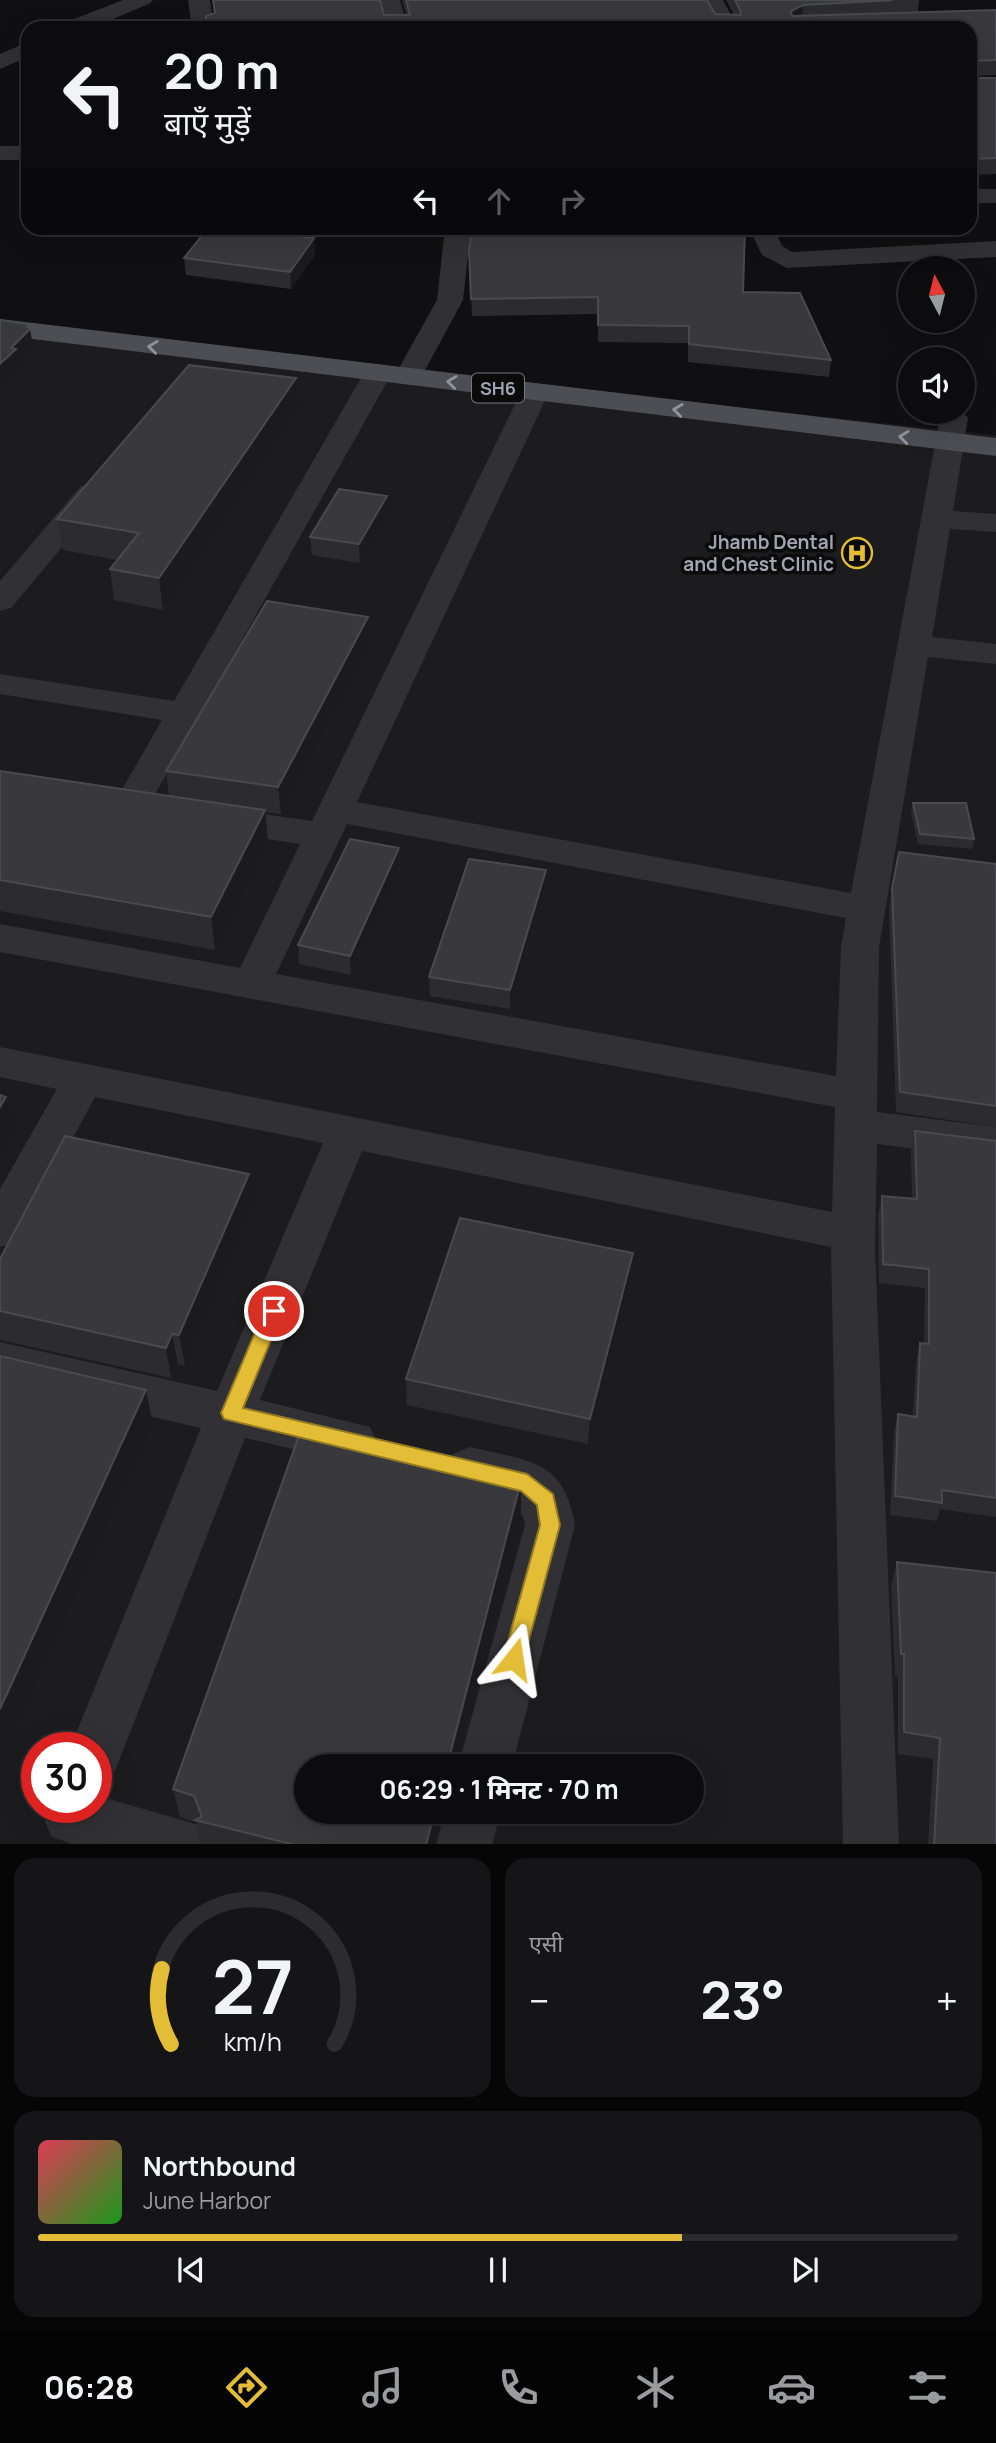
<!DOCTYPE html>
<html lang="hi">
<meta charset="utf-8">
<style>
body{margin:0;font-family:Manrope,"Noto Sans Devanagari",sans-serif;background:#151416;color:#f1f3f6;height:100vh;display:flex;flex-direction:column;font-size:26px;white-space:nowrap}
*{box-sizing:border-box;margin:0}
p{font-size:23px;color:#9a9b9d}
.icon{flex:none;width:38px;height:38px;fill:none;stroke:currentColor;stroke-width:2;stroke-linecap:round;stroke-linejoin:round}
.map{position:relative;height:1844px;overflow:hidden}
.panel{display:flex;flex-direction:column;gap:14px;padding:14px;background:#070607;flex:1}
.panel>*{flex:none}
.hud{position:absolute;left:21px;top:21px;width:956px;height:214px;border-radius:21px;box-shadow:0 7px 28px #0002,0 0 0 2px #2c2b2e;background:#0c0b0d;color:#f1f3f6;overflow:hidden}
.needle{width:46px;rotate:353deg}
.controls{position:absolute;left:898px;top:256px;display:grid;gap:14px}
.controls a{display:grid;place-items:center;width:77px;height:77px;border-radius:50%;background:#0c0b0d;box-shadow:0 7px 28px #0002,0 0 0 2px #2c2b2e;font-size:35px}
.speed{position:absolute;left:21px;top:1732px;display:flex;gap:14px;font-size:35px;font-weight:700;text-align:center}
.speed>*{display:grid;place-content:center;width:91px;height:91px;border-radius:50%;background:#0c0b0d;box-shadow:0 7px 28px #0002,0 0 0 2px #2c2b2e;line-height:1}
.speed .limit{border:10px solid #d22;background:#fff;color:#111}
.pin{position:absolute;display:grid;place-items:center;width:60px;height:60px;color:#fff;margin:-30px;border:4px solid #fff;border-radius:50%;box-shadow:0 2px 7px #0007}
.me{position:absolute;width:77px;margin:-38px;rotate:15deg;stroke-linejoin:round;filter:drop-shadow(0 0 5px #0008)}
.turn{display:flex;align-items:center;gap:24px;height:147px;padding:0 28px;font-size:32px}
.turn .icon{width:91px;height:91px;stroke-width:2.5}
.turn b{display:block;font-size:49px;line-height:60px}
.lanes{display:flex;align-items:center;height:66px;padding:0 28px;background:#0003;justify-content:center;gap:35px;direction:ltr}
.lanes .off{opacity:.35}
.big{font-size:52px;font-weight:700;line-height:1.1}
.panel .card{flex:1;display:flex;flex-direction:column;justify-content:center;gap:10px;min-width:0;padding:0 24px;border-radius:21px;background:#151416}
.panel .dial{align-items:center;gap:0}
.dial svg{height:182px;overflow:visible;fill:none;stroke:#2c2b2e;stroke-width:7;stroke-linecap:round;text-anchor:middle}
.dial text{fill:#f1f3f6;stroke:none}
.song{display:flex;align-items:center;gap:21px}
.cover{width:84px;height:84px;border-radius:10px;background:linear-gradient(135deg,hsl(350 70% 55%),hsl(120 70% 35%))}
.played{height:7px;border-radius:4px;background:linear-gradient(90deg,#e3bd35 70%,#2c2b2e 70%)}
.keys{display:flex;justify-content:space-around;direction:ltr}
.heat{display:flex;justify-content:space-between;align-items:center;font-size:38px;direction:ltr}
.panel .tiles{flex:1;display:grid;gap:14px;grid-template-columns:1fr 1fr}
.card:last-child{grid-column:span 2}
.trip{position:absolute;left:294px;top:1754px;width:410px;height:70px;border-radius:35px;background:#0c0b0d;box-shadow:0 7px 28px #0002,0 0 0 2px #2c2b2e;font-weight:700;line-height:70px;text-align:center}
.tabs{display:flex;height:112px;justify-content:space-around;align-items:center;background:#050405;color:#9a9b9d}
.tabs .icon{width:49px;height:49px}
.tabs .on{color:#e3bd35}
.tabs b{font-size:32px;color:#f1f3f6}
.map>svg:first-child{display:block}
.built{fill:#1c1c1e;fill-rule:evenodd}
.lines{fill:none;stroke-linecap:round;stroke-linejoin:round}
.street{fill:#313135;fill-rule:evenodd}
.primary{fill:#4d4e54;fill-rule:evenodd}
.wall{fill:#2c2c2f}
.shaded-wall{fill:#1b1b1d}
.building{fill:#39393d;stroke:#494a4f;stroke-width:2}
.oneway{stroke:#91939e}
.route{fill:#e3bd35;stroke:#947b22;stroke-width:2}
.labels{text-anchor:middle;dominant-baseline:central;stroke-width:7;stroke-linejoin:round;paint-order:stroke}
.shield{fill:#0b0b0c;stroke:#757680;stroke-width:2}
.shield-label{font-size:18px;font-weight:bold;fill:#a2a4b1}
.poi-label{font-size:19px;font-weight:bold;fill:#a2a4b1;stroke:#0b0b0c;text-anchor:end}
</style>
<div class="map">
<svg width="996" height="1845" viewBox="0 0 996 1845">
<rect width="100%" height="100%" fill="#100f11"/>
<path class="built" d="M 0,330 L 996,435 L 996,1844 L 0,1845 ZM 37,1748 L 96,1748 L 96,1808 L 37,1808 ZM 306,1766 L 691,1766 L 691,1811 L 306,1811 Z"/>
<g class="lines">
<g class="street">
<polygon points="123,0 153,0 149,4 91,28 61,28 64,23"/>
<polygon points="188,0 210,0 214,28 192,28"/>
<polygon points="378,0 400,0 408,28 386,28"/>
<polygon points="701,0 723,0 738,28 716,28"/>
<polygon points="28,42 28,57 0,69 0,54"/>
<rect x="0" y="146" width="28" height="14"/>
<rect x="970" y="189" width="26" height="14"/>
<polygon points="445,228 471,228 463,300 418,383 408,385 398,383 394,377 437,300"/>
<polygon points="749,228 774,228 782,246 792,252 996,241 996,257 787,268 762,255"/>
<polygon points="378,365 388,367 392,373 148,807 143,815 130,819 117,815 112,807 162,720 0,694 0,674 174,701 364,373 368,367"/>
<path d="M 535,383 L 545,386 L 549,392 L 357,802 L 851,893 L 940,418 L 944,412 L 962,411 L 968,418 L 953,511 L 996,514 L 996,532 L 950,529 L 932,637 L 996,644 L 996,664 L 928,657 L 879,947 L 877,1112 L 996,1127 L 996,1159 L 877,1144 L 875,1250 L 899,1845 L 843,1845 L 831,1247 L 362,1151 L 260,1400 L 370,1427 L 377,1442 L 370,1457 L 353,1463 L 245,1438 L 115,1771 L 96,1778 L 96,1748 L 70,1748 L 201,1428 L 0,1382 L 0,1342 L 217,1391 L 323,1143 L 95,1097 L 16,1242 L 0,1247 L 0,1189 L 57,1089 L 0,1077 L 0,1047 L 832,1212 L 835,1107 L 0,952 L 0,924 L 240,968 L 300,844 L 214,831 L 201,828 L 196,819 L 201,810 L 214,807 L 312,821 L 521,392 L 525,386 ZM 347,824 L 846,918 L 841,947 L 836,1076 L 276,974 Z"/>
<polygon points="92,483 103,486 107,492 103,498 11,608 0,611 0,581 81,486"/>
<path d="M 470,1447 C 527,1461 564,1458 575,1525 L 512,1766 L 458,1766 L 525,1525 C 520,1492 480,1494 453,1484 L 446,1469 L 453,1454 Z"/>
<polygon points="96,1795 198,1825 206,1845 74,1845 51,1836 43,1816 47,1808 96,1808"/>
<polygon points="445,1811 501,1811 492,1845 436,1845"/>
</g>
<polygon class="primary" points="0,319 996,438 996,456 0,335"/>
</g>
<g class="wall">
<polygon points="213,0 380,0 384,15 406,15 402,0 707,0 715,14 734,15 726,0 919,0 918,12 996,10 996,75 971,76 971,78 996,78 996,174 970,175 970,28 214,13"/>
<polygon points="314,238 315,255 291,289 186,275 184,258"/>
<polygon points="469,251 743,292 831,360 829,377 688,362 688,343 598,342 598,314 472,316"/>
<polygon points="298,408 163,610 114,600 110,569 117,560 63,550 57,519"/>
<polygon points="388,514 360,563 312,555 310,537"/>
<polygon points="370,643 281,814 265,812 268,842 215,950 0,911 0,771 169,796 166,771"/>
<polygon points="913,803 974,839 972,849 918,844 911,813"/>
<polygon points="399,848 400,867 351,975 299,964 298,945"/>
<polygon points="899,852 996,864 996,1127 896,1112 889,908"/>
<polygon points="546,870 545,889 510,1009 430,996 429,977"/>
<polygon points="915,1131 996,1141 996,1517 940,1509 937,1521 890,1515 894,1433 898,1414 913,1416 916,1362 920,1343 924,1343 925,1288 879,1283 878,1215 882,1196 912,1199 911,1151"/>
<polygon points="253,1205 185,1366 178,1364 171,1378 0,1340 0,1259"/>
<polygon points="633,1253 631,1279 588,1444 407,1405 406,1379"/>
<polygon points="521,1511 306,1811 443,1811 435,1845 201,1845 196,1822 180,1817 173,1789"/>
<polygon points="897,1562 996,1845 928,1845 933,1759 898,1754 898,1677 895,1676 891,1585"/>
</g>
<g class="shaded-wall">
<polygon points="803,5 802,19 790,26 791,11"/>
<polygon points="314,238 315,255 291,289 290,272"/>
<polygon points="30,329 33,346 18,362 19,366 0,384 0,364 11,348"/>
<polygon points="296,378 298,408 163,610 159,578"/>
<polygon points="387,496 388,514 360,563 359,544"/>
<polygon points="368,617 370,643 281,814 278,787"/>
<polygon points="265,810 268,842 215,950 211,917"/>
<polygon points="399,848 400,867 351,975 350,956"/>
<polygon points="546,870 545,889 510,1009 510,990"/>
<polygon points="6,1097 14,1129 0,1155 0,1107"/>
<polygon points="249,1174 253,1205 185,1366 179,1335"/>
<polygon points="633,1253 631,1279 588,1444 590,1419"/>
<polygon points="172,1334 178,1364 171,1378 166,1348"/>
<polygon points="146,1390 152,1420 0,1758 0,1709"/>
<polygon points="521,1481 521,1511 455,1766 447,1766"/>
<polygon points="435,1811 443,1811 435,1845 426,1845"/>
</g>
<g class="building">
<polygon points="213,0 380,0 384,15 410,15 406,0 707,0 715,14 741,15 741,12 735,0 893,0 803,5 791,11 792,16 996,10 996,60 970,61 971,78 996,78 996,158 970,159 970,28 206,28 206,16 215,13"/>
<polygon points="208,228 229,228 314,238 290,272 184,258"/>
<polygon points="472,228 745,228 743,292 800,293 831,360 689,344 689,326 598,325 598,297 471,299 469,251"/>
<polygon points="0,320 25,324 30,329 11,348 16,349 0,364"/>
<polygon points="189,365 296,378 159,578 110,569 139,533 57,519"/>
<polygon points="339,489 387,496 359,544 310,537"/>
<polygon points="267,601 368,617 278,787 166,771"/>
<polygon points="0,771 265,810 211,917 0,880"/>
<polygon points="913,803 966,803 974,839 920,834"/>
<polygon points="350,839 399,848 350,956 298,945"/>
<polygon points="899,852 996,864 996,1106 900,1092 892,888"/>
<polygon points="469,859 546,870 510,990 429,977"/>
<polygon points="0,1095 6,1097 0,1107"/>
<polygon points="915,1131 996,1141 996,1498 942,1490 942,1503 895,1496 898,1414 917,1417 920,1343 929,1344 929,1269 883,1264 882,1196 917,1199"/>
<polygon points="65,1136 249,1174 179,1335 172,1334 166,1348 0,1311 0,1259"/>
<polygon points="460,1218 633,1253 590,1419 406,1379"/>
<polygon points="0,1356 146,1390 0,1709"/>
<polygon points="302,1427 512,1474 521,1481 447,1766 306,1766 306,1811 435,1811 426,1845 295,1845 195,1820 202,1817 194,1796 173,1789"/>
<polygon points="897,1562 996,1573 996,1845 934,1845 940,1738 904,1732 904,1654 901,1654"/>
</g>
<defs><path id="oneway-chevron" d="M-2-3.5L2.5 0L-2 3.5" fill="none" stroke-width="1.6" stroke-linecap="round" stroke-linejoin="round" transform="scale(1.75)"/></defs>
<g class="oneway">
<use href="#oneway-chevron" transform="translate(153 347) rotate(-173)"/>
<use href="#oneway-chevron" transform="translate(452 382) rotate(-173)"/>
<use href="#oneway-chevron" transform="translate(678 410) rotate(-173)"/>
<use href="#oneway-chevron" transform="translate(904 437) rotate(-173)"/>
</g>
<polygon class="route" points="274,1303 281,1306 283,1311 243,1408 527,1474 553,1494 560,1525 522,1666 514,1669 506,1666 503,1659 540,1525 537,1505 521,1491 224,1419 221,1413 264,1311 267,1306"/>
<defs>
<g id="hospital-ring" transform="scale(1.575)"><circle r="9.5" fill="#0b0b0c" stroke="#e3bd35" stroke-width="1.5"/><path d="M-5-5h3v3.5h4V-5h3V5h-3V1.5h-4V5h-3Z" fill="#e3bd35"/></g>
</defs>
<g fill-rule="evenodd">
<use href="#hospital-ring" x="857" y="553"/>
</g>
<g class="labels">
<rect class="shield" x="472" y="373.5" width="52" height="29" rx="5"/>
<g class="shield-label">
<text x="498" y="388">SH6</text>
</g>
<g class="poi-label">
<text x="834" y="542">Jhamb Dental<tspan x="834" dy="22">and Chest Clinic</tspan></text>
</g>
</g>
</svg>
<div class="controls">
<a><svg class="needle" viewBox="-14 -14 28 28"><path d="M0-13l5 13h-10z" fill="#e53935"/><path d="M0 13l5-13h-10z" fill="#9a9b9d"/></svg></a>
<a><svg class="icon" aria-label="sound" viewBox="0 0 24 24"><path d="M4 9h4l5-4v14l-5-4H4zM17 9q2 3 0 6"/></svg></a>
</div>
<div class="speed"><div class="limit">30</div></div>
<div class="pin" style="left:274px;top:1311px;background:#d93025"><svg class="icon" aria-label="arrive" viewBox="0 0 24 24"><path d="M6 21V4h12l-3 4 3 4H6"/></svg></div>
<svg class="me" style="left:514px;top:1659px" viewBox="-20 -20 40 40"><path d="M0-17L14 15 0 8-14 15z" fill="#e3bd35" stroke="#fff" stroke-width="4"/></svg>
<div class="trip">06:29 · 1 मिनट · 70 m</div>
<div class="hud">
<div class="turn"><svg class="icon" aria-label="left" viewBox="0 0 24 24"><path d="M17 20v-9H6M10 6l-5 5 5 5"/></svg><div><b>20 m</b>बाएँ मुड़ें</div></div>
<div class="lanes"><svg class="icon" aria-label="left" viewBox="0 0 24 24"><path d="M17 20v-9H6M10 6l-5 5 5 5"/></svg><svg class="icon off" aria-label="ahead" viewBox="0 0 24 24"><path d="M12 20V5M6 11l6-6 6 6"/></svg><svg class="icon off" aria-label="right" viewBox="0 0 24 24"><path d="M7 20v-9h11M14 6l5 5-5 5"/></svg></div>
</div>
</div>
<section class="panel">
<div class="tiles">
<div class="card dial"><svg viewBox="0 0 100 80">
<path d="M14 69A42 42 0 1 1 86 69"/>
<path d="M14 69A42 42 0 0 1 10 36" stroke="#e3bd35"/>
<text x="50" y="56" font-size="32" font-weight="700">27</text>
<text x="50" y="72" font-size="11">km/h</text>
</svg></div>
<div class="card"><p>एसी</p>
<div class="heat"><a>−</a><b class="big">23°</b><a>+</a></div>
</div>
<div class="card">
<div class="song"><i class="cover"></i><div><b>Northbound</b><p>June Harbor</p></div></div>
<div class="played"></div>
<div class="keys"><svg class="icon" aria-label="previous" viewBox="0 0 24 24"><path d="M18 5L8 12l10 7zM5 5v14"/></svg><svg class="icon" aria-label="pause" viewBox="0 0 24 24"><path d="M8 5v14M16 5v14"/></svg><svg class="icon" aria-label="next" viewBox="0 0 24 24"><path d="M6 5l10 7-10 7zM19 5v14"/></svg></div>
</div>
</div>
</section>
<nav class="tabs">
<b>06:28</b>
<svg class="icon on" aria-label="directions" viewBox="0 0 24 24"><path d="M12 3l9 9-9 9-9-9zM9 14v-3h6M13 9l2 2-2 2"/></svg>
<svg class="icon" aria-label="music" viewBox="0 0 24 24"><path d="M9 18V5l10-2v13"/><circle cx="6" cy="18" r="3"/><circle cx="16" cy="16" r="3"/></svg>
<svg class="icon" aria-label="phone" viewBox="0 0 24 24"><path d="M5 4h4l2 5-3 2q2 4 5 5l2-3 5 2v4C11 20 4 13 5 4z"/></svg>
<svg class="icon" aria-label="climate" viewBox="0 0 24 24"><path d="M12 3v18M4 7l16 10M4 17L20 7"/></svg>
<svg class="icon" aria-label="car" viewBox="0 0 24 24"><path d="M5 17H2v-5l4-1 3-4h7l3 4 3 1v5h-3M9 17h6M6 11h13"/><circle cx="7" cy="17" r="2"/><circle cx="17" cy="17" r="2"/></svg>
<svg class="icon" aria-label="filters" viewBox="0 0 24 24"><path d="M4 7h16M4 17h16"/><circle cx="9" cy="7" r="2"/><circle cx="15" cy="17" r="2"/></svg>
</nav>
